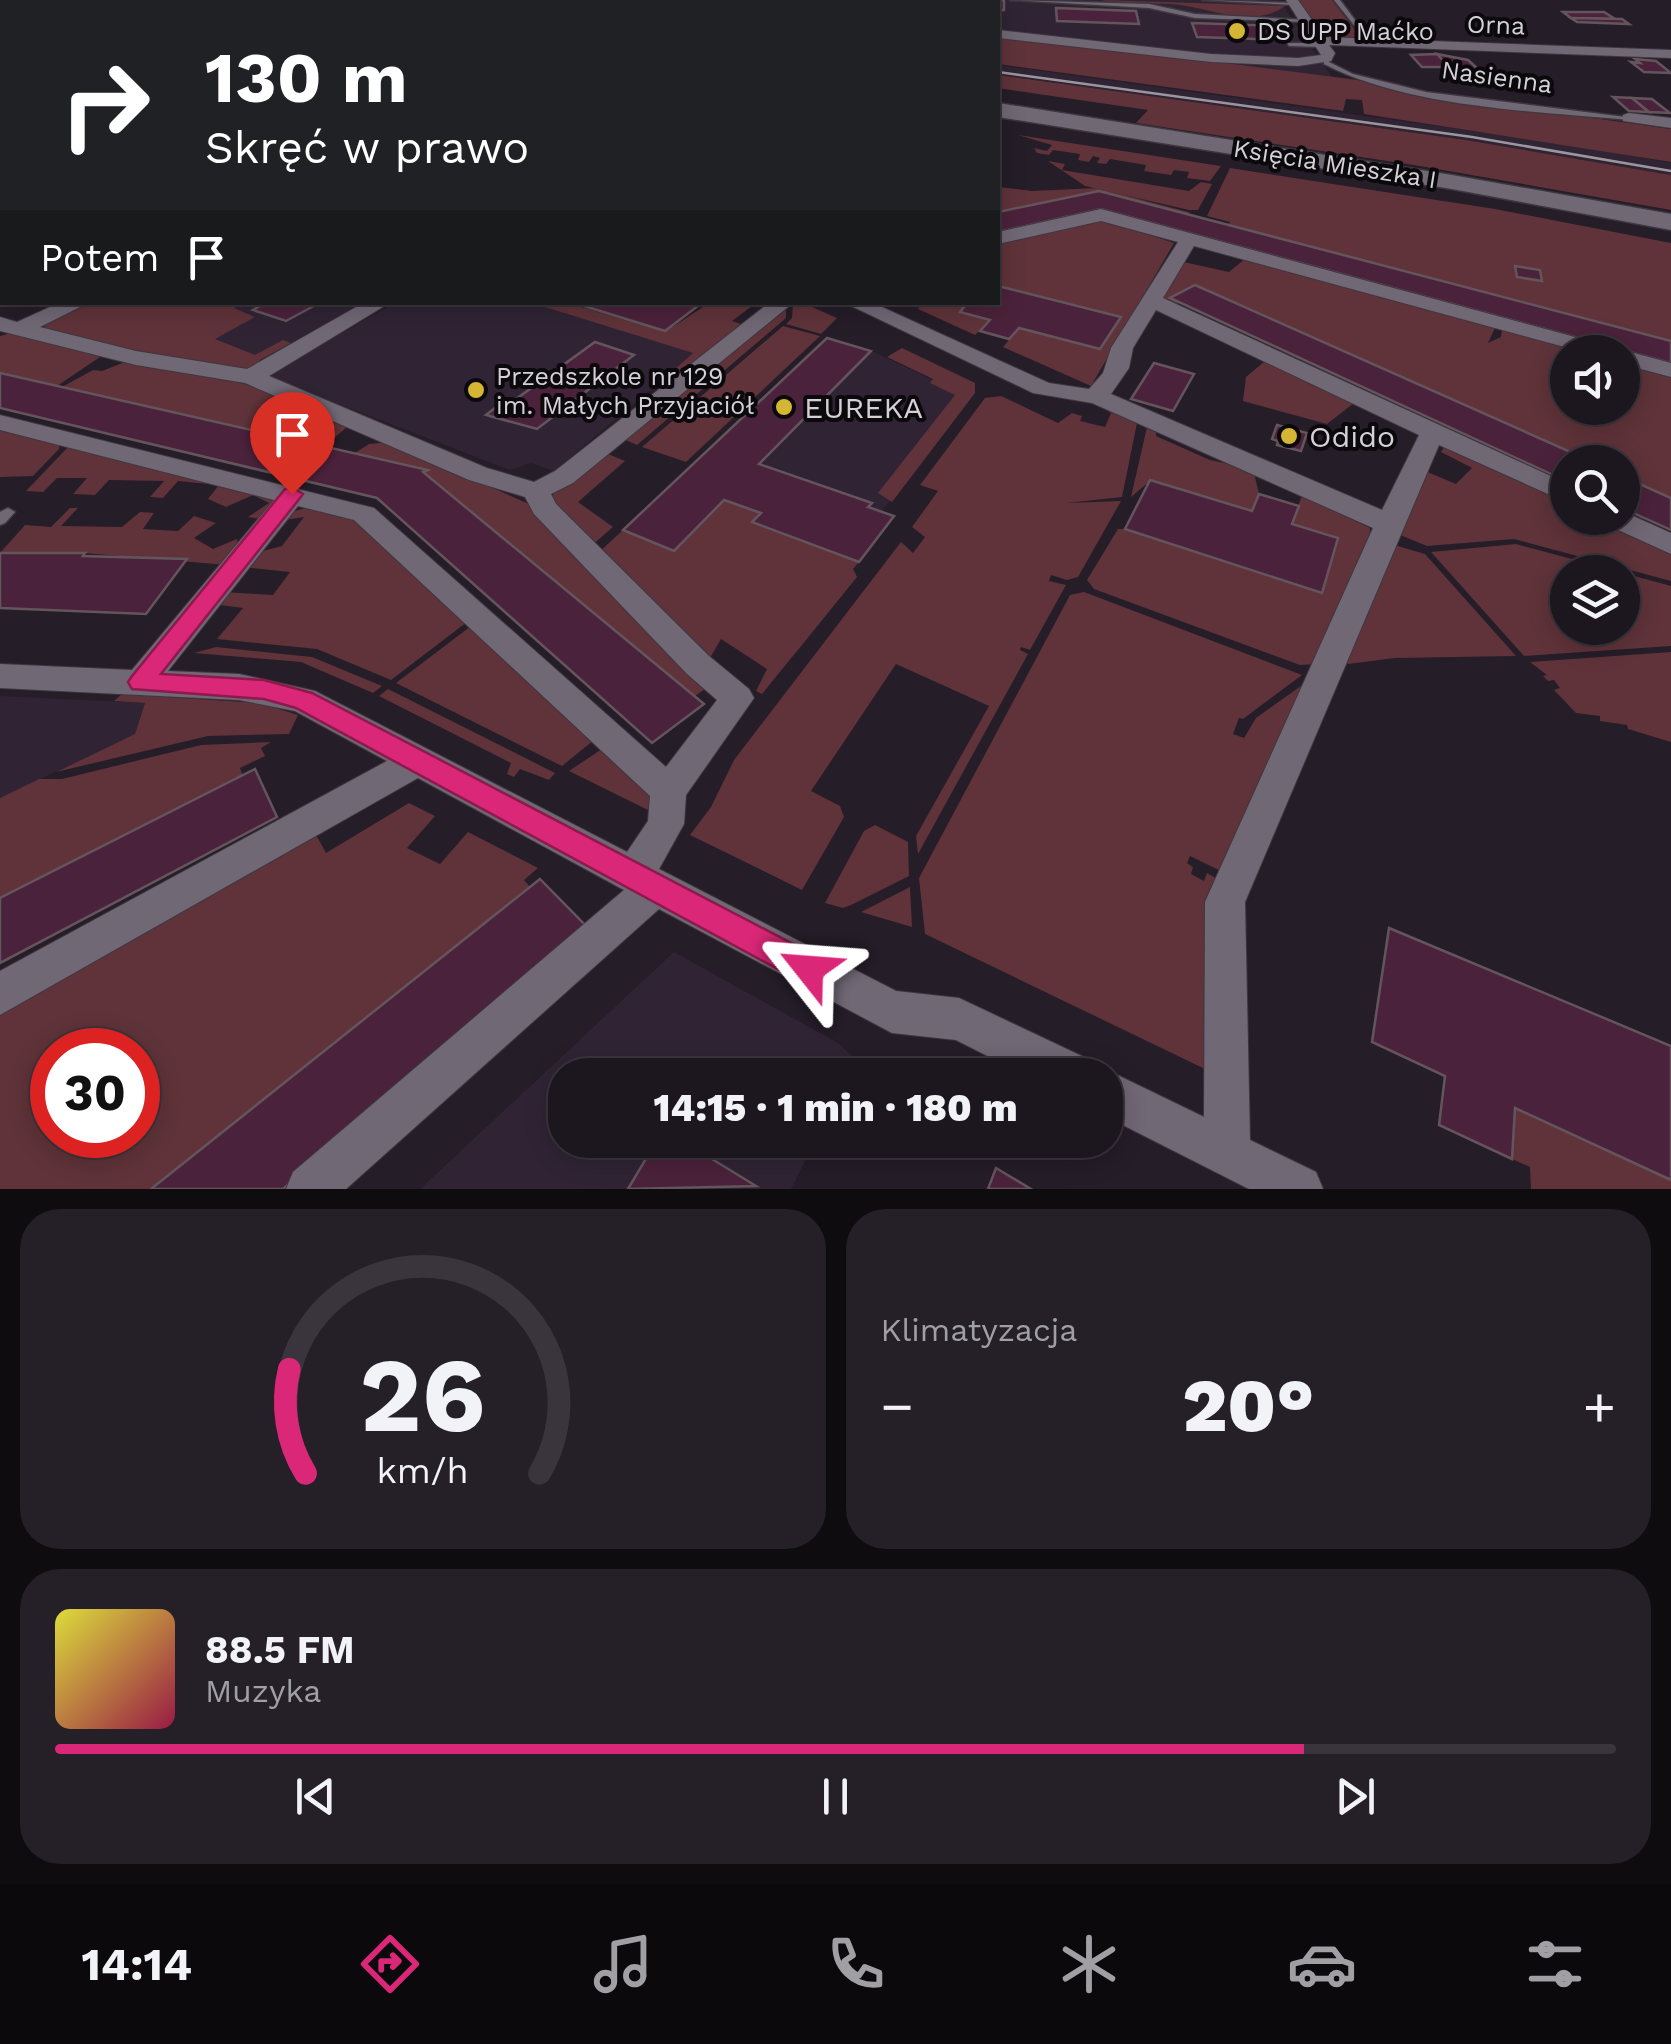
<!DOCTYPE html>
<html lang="pl">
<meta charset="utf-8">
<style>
body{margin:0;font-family:"Work Sans",sans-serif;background:#251f27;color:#f1f3f6;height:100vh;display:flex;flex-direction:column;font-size:38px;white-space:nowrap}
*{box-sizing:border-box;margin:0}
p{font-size:32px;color:#a09fa4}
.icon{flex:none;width:55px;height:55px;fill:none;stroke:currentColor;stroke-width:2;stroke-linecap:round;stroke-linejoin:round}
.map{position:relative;height:1189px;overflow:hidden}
.drawer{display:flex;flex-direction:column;gap:20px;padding:20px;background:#0f0c10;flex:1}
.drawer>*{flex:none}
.guide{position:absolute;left:0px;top:0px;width:1000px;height:305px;box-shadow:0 5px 25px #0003,0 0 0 2px #3a353c;background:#202124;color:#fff;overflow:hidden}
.buttons{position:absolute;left:1550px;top:335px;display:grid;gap:20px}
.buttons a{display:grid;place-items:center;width:90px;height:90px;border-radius:50%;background:#1c161e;box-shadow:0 5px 25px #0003,0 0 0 2px #3a353c;font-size:50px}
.speed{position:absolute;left:30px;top:1028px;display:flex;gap:20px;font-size:50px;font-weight:700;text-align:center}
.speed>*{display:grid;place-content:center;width:130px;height:130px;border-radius:50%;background:#1c161e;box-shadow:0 5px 25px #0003,0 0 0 2px #3a353c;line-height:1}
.speed .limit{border:15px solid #d22;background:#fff;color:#111}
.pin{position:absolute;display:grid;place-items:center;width:85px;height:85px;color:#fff;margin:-102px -42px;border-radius:50% 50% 50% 0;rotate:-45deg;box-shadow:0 0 10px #0007}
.pin .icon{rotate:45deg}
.me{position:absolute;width:110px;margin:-55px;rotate:298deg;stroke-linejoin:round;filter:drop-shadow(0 0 8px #0008)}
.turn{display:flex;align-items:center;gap:35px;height:210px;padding:0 40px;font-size:45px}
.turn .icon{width:130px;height:130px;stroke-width:2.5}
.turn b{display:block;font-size:70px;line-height:85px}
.then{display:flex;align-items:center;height:95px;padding:0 40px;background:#0003;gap:20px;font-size:38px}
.big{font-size:75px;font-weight:800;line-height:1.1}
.drawer .card{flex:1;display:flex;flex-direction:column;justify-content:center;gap:15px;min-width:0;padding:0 35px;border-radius:40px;background:#251f27}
.drawer .dial{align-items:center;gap:0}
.dial svg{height:260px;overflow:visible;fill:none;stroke:#3a353c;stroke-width:7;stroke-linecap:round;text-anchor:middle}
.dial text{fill:#f1f3f6;stroke:none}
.song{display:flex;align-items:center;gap:30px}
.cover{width:120px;height:120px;border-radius:15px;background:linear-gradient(135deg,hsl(60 70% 55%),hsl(340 70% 35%))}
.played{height:10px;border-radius:5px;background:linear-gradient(90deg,#db2777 80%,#3a353c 80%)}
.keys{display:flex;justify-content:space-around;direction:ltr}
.heat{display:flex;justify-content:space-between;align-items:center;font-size:55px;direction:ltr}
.drawer .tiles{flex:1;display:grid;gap:20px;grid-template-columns:1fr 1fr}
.card:last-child{grid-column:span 2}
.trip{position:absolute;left:548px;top:1058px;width:575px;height:100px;border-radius:40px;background:#1c161e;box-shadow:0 5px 25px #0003,0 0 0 2px #3a353c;font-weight:800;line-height:100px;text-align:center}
.dock{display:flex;height:160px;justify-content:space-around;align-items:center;background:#0b090c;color:#a09fa4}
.dock .icon{width:70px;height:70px}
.dock .selected{color:#db2777}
.dock b{font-size:45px;color:#f1f3f6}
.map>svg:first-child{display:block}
.built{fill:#302434}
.green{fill:#5f3339;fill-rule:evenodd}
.building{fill:#4b223b;stroke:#64555d;stroke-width:2.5}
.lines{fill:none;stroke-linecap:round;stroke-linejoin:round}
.lane-casing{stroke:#3e3740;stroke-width:3}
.street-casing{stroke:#3e3740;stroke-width:2}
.secondary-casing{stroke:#3e3740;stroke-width:3}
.lane{fill:#716875;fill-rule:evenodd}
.street{fill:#716875;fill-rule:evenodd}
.secondary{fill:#716875;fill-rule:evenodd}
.tram{stroke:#9b969e;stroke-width:2.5}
.route{fill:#db2777;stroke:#8e194d;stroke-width:2.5}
.poi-dot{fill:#d5b534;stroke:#0c090d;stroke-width:4}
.labels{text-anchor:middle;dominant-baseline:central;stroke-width:8;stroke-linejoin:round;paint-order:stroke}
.far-street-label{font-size:25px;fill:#d5d0d7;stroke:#0c090d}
.far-poi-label{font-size:25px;fill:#d5d0d7;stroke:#0c090d;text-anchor:start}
.poi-label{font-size:30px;fill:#d5d0d7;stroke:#0c090d;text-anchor:start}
</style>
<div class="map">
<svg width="1671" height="1189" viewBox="0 0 1671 1189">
<rect width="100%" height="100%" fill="#251d28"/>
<g class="built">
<polygon points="725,0 1279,0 1332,77 998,34 998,2"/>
<polygon points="998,65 1559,143 1671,163 1671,175 1466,140 998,75"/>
<polygon points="160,303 362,303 245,368"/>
<polygon points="394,303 532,303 694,353 554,471 531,463 510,470 266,376"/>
<polygon points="827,338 876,353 969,397 882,511 894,516 853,568 857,577 797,652 673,551 623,530"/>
<polygon points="0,696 145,703 135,734 0,798"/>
<polygon points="674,952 838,1043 857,1061 849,1075 565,1075 565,1140 816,1140 791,1189 420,1189"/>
</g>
<g class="green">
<path d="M 1101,0 L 1285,6 C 1252,30 1206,6 1171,4 C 1151,3 1121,5 1101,0 Z"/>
<polygon points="1298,0 1332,0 1362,39 1325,36"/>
<polygon points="998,34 1358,80 1410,92 1671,129 1671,162 1364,114 1362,100 1346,99 1343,111 998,64"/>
<polygon points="998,75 1466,140 1671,175 1671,210 1414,165 1136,123 1148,110 998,88"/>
<polygon points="1018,135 1221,166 1210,181 1187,178 1189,172 1174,170 1171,175 1144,171 1146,165 1110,159 1106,164 1097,163 1100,158 1093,156 1089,162 1078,160 1080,154 1053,150 1049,155 1037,153 1034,148 1047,151 1052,145"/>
<polygon points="1048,161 1065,164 1062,170 1189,191 1201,182 1212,184 1198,210 1189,210 1085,186"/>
<polygon points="1230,168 1495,209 1671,243 1671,341 1228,226 1230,222 1207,216"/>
<polygon points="998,187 1032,191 1098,188 1188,212 1194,217 1097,191 998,212"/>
<polygon points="1102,219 1174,243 1091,386 1003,347 1019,328 1099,349 1121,317 998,286 998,242"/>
<polygon points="1246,258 1495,328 1488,343 1501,337 1502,329 1589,352 1568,352 1568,408 1622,408 1623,362 1671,375 1671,498 1623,476 1622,462 1592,462 1195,285 1171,297 1180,302 1174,306 1159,299 1179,261 1229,272"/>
<polygon points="88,303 244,303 234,308 255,317 215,339 255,355 283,340 291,343 260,360 256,367 242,370 136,352 44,329 45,323"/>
<polygon points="532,303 568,303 665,332 709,303 756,303 732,321 744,325 662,388 656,386 693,353"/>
<polygon points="793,303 803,303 837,318 821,334 786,324 792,318"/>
<polygon points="923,303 968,303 960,312 990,320 975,335 918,309"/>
<polygon points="786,309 786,318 637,445 621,438"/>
<polygon points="783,326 820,336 686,462 642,447"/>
<polygon points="11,333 100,354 100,357 57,386 0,373 0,336"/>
<polygon points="902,348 975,383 975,393 892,502 878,493 955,395 930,383 933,379 887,357"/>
<polygon points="130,360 250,385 347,427 325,446 62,387 93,370 102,371"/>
<polygon points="1265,361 1354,403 1327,424 1243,401 1246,377"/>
<polygon points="1001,396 1058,423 1072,413 1082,416 1080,421 1105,427 1111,413 1098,405 1137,423 1122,497 1067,503 1121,501 1078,577 1067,580 1051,575 1049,581 1066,585 1030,650 1021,647 1020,650 1028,654 918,854 916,836 989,706 896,664 811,791 840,806 844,817 802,890 690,835 711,807 734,760 901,542 913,553 925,537 912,527 938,491 920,485 985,398"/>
<polygon points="1147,427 1156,428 1156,436 1210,460 1253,469 1259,494 1252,511 1151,480 1131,497"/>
<polygon points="0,429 60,444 59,449 33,476 0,477"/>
<polygon points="390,442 529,504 708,687 695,696 423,472 425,469 355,453 369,444"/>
<polygon points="1446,444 1567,501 1568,518 1598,518 1671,552 1671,581 1514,539 1427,546 1400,535 1425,471 1456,484 1472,468 1441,452"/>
<polygon points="68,447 272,498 274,501 260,519 248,517 269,503 253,495 226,507 208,499 219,485 178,481 163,498 150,497 164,481 109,480 95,495 73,494 87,478 57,478 43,492 26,491"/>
<polygon points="608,454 625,461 578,502 613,527 591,546 551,499 555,490"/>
<polygon points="1302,495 1370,528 1369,545 1316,664 1300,665 1094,589 1087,580 1118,529 1125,529 1322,593 1338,538 1292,524"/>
<polygon points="724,500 761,513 753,522 859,562 853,569 857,577 762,694 756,691 767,669 721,639 710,658 598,553 623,530 675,551"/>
<polygon points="313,506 351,517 467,622 391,680 317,649 217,639 243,608 213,604 223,592 273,595 290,572 243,567 255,553 282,546 304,517 279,521 287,513"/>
<polygon points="70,508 78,508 61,526 122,527 140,512 154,513 143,529 178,531 194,516 216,523 194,538 213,549 237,539 239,550 227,565 83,553 0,553 25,525 51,527"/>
<polygon points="1391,544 1425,554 1516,656 1395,658 1348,664 1343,658"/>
<polygon points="1516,544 1621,572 1568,572 1568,628 1622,628 1623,573 1671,586 1671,646 1524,656 1431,552"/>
<polygon points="1084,592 1302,675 1243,719 1239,718 1233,734 1244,738 1256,718 1305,683 1223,872 1190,856 1187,863 1193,867 1191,874 1204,881 1207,873 1219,880 1207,1070 925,934 919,878 1070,595"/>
<polygon points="471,626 594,740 562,766 396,683"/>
<polygon points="216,647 312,657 382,686 373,693 301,662 194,653"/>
<polygon points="1671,652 1671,742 1628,729 1627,725 1600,721 1600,716 1576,713 1554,690 1560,688 1554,680 1548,681 1543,676 1547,675 1530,662"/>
<polygon points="388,689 555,773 549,780 520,769 514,777 507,774 511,763 379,696"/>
<polygon points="122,694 260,703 298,715 289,734 208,736 56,772 135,734 145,703 114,701"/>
<polygon points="271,742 261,748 265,756 240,768 243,776 0,898 0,798 39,779 62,779 201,745"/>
<path d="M 605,747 C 623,764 656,783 650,811 L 569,771 Z"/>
<path d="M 409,803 L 435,816 L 407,848 L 440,864 L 468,832 L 538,868 L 524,880 L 530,887 L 151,1189 L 0,1189 L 0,1009 L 314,831 L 326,853 ZM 52,1050 L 138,1050 L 138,1135 L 52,1135 Z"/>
<polygon points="875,825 908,842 909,876 851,905 843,908 825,903 864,831"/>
<polygon points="910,887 912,927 861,912"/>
<polygon points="1515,1108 1671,1180 1671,1189 1531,1189 1530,1167 1512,1159"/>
</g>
<g class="building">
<polygon points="928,0 1004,0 1004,10 998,10 998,2"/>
<polygon points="1056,8 1136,11 1139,24 1057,21"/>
<polygon points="1563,12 1604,12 1615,19 1571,18"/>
<polygon points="1571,18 1622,19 1629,24 1577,22"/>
<polygon points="1192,23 1276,26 1285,40 1197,37"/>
<polygon points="1437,54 1468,60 1478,69 1449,67"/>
<polygon points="1437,54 1449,67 1422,67 1411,55"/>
<polygon points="1635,59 1656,61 1671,73 1644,72 1631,62 1640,63"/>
<polygon points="1613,97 1632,98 1649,112 1629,111"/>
<polygon points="1632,98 1652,99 1670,113 1649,112"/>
<polygon points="1099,191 1671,341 1671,363 1101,209 998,232 998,212"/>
<polygon points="1515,266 1540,270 1542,281 1517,277"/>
<polygon points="1195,285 1593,462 1568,462 1568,482 1170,298"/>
<polygon points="998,286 1121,317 1100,349 1019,328 1009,339 980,331 990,320 960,312 968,302 998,302"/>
<polygon points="267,302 321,302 286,321 253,310"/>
<polygon points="571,302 703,302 665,331"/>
<polygon points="827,338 871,351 759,464 872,503 868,507 894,516 859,562 752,522 761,513 724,500 674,551 623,530"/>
<polygon points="595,342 634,355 537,429 486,415 499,405 505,407"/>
<polygon points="1154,363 1194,374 1173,411 1131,399"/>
<polygon points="0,373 428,470 423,472 704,704 652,743 377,498 0,408"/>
<polygon points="1277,425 1307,433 1301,451 1277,445 1278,441 1272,439"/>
<polygon points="1622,476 1671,498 1671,530 1622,508"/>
<polygon points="1150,480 1252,511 1259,494 1299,506 1292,524 1338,538 1322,593 1125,529"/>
<polygon points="0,553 85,553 83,556 187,559 146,614 0,608"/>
<polygon points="255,769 277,817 0,963 0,898"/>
<polygon points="540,879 588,928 283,1189 151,1189"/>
<polygon points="1389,928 1671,1046 1671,1180 1515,1108 1512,1159 1439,1125 1445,1076 1372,1042"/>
<polygon points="657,1140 681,1140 756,1186 628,1189"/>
<polygon points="996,1168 1031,1189 988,1189"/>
</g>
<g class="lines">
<g class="lane-casing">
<g id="lane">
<polygon points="1010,0 1149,4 1195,14 1308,20 1305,22 1195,18 1149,8"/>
<polygon points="1202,0 1297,3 1294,5"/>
<polygon points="1334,0 1340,0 1373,44 1369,44"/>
<polygon points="1287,43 1323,43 1326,45 1323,47 1289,46"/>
<path d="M 1324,57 L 1328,57 L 1329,62 L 1353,74 L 1426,92 L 1633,118 L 1629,120 C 1533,111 1410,108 1324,64 Z"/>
<polygon points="8,508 15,512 5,523 0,525 0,512"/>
</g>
</g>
<g class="street-casing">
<g id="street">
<polygon points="1286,0 1298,0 1324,37 1671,50 1671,58 1329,45 1335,53 1331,61 1298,66 1211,62 998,38 998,30 1211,54 1298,58 1321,55"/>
<rect x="0" y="22" width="2" height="8"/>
<polygon points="1629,113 1671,118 1671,128 1623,121 1623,115"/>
<path d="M 1101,209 L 1671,363 L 1671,377 L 1622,364 L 1622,352 L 1583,352 L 1194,246 L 1163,298 L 1568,484 L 1568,503 L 1439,445 L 1245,902 L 1250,1140 L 1316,1172 L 1323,1189 L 1249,1189 L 1105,1116 L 1105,1075 L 1025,1075 L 956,1040 L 892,1033 L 659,909 L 346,1189 L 286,1189 L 293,1172 L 624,890 L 418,778 L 0,1015 L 0,971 L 387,761 L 295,711 L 239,700 L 0,688 L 0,664 L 132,670 L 274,500 L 0,430 L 0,415 L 374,508 L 666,767 L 717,700 L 687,674 L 534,514 L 525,497 L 469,480 L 245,383 L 136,365 L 0,331 L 0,317 L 17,322 L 61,302 L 90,302 L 40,327 L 136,351 L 247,369 L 365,302 L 391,302 L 269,376 L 487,468 L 534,482 L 555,471 L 770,302 L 794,302 L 573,483 L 551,494 L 556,504 L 709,656 L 749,689 L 754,698 L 686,795 L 684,824 L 659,869 L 896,991 L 959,998 L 1088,1059 L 1094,1074 L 1105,1069 L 1204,1117 L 1205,902 L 1373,528 L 1092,403 L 1033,393 L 843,302 L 871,302 L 1049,383 L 1089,389 L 1103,373 L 1111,348 L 1178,242 L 1101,221 L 998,244 L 998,232 ZM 1156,310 L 1419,435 L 1382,510 L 1111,394 L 1129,368 L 1133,348 ZM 298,506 L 354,520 L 650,796 L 648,821 L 627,852 L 315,691 L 239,674 L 168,671 Z"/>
<polygon points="2,255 2,267 0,268 0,256"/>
<polygon points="1622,511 1671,533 1671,554 1605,524 1601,518 1622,518"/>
</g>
</g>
<g class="secondary-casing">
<g id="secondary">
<polygon points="244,0 272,0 274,2 245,2"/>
<polygon points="301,0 330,0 332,2 302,2"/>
<polygon points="345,0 363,0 365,2 346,2"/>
<polygon points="998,103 1452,175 1671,214 1671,230 1452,189 998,117"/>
</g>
</g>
<use href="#lane" class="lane"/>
<use href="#street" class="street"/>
<use href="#secondary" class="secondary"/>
<g class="tram">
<polyline points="532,0 548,2"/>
<polyline points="998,72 1472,137 1671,171"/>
</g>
</g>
<polygon class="route" points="292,487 303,494 300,498 161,674 264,680 312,693 820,958 825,969 820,980 809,984 798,980 296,708 264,699 132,689 128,682 132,676 285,489"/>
<g class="poi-dot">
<circle cx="1237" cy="31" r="10"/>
<circle cx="476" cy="390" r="10"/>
<circle cx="784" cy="407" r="10"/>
<circle cx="1289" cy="436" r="10"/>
</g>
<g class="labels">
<g class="far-street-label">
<text transform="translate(1496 25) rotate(2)">Orna</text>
<text transform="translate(1497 77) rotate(8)">Nasienna</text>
<text transform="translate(1335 164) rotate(9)">Księcia Mieszka I</text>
</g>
<g class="far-poi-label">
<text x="1257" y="31">DS UPP Maćko</text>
<text x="496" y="376">Przedszkole nr 129<tspan x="496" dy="29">im. Małych Przyjaciół</tspan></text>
</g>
<g class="poi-label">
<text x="804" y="407">EUREKA</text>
<text x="1309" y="436">Odido</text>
</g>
</g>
</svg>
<div class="buttons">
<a><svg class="icon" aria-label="sound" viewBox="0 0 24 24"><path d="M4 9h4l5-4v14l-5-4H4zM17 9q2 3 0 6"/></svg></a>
<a><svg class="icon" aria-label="search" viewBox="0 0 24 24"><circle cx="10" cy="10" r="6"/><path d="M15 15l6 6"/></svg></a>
<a><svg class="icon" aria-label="layers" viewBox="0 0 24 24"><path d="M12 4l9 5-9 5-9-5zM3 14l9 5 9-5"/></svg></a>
</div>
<div class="speed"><div class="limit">30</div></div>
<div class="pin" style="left:292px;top:494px;background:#d93025"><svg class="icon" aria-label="arrive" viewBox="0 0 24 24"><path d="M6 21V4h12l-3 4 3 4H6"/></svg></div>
<svg class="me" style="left:809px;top:969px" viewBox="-20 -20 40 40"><path d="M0-17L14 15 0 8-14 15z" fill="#db2777" stroke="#fff" stroke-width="4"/></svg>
<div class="trip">14:15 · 1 min · 180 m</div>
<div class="guide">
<div class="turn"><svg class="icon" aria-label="right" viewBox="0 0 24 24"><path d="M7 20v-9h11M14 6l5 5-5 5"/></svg><div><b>130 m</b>Skręć w prawo</div></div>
<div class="then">Potem<svg class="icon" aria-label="arrive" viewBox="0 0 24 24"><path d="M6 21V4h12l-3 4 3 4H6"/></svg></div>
</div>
</div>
<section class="drawer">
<div class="tiles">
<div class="card dial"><svg viewBox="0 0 100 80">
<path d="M14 69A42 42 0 1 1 86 69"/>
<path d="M14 69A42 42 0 0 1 9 37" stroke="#db2777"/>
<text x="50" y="56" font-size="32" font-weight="700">26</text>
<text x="50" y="72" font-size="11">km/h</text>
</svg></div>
<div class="card"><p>Klimatyzacja</p>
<div class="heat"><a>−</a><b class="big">20°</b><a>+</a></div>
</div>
<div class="card">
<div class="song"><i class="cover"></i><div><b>88.5 FM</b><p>Muzyka</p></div></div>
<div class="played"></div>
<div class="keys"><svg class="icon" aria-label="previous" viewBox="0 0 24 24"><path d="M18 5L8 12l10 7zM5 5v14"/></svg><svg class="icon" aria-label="pause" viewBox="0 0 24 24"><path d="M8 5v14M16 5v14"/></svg><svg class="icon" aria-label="next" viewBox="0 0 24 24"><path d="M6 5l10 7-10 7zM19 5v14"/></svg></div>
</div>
</div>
</section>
<nav class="dock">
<b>14:14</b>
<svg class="icon selected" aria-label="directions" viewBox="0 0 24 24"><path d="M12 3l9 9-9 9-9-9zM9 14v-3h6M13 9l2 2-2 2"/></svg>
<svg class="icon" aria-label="music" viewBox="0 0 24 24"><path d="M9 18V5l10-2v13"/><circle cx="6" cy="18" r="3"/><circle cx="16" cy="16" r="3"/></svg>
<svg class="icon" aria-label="phone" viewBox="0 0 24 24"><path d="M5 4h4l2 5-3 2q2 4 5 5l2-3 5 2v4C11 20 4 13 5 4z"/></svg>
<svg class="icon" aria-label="climate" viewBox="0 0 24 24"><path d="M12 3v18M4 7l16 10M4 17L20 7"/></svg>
<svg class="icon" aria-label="car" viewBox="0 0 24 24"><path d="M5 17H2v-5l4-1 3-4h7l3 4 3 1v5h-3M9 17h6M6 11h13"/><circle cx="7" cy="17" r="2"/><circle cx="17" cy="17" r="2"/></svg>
<svg class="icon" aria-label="filters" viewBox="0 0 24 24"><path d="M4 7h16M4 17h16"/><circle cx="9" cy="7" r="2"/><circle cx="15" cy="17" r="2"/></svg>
</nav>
